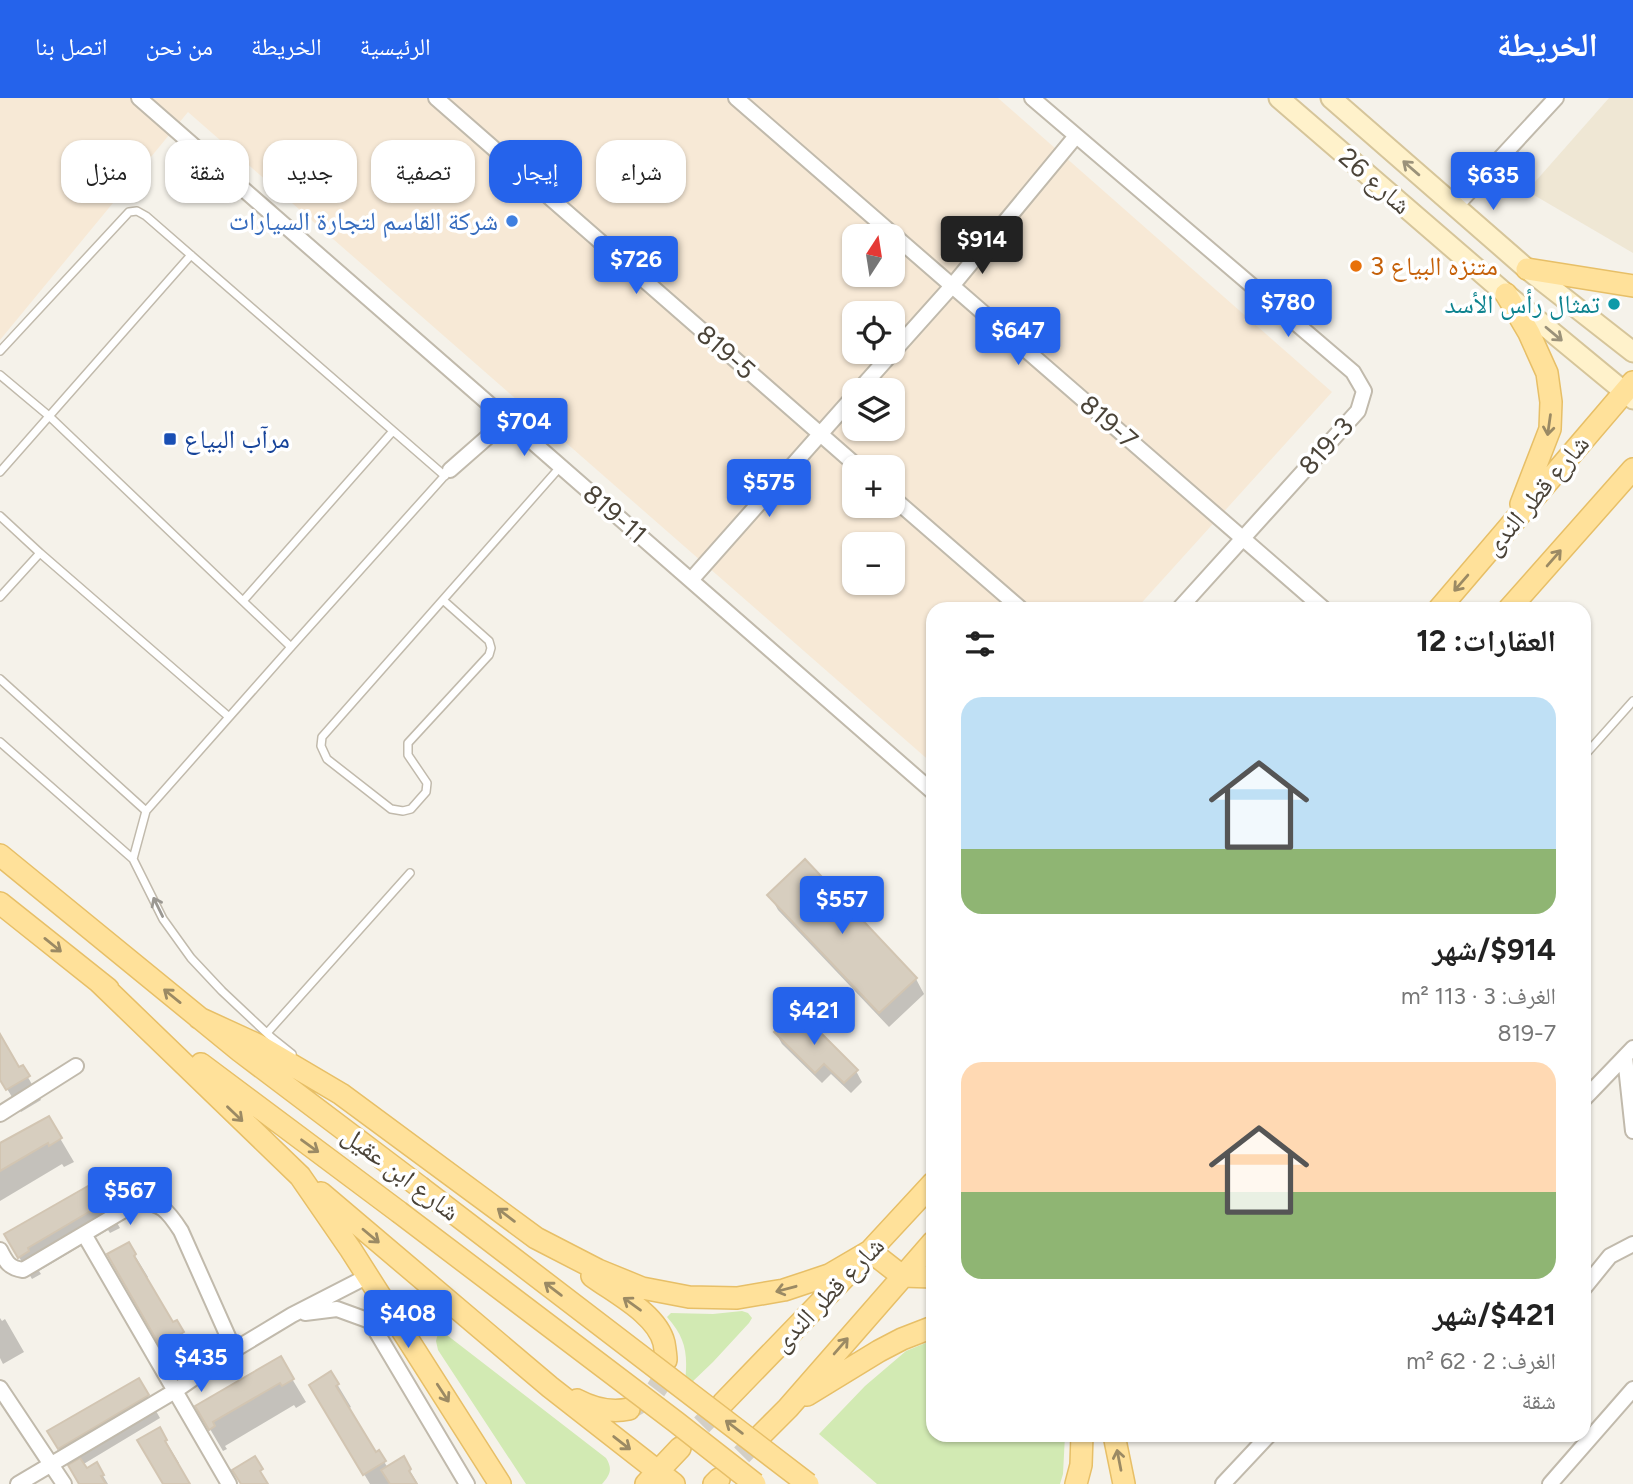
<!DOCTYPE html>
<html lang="ar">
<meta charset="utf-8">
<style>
:root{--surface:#fff;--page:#f6f6f6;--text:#222;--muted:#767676;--accent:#2563eb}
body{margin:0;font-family:Figtree,"Noto Naskh Arabic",sans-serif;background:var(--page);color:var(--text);direction:rtl;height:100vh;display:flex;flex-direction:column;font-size:26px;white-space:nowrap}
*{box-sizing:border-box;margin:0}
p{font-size:23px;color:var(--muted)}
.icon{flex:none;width:38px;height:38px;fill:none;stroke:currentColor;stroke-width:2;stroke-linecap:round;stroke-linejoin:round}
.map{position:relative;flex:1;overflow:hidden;direction:ltr}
.details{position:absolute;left:926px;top:504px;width:665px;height:840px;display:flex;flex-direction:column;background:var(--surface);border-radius:21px;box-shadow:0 2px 5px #0004;direction:rtl}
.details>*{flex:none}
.banner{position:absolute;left:21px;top:42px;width:665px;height:63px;direction:rtl;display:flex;gap:14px}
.needle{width:46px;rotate:12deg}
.tools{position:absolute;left:842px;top:126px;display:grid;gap:14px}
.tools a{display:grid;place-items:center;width:63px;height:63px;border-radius:14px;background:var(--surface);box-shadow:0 2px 5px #0004;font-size:35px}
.price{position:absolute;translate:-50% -60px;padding:0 16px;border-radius:7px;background:var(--accent);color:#fff;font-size:23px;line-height:46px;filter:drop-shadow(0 2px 4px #0008)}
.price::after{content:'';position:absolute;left:50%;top:42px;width:21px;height:16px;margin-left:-10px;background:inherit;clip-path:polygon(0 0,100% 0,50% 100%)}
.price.current{background:#222;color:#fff}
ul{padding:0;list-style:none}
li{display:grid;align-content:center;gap:14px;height:371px;padding:0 35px}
li span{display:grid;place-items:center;height:217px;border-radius:21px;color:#555}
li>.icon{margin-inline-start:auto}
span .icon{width:126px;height:126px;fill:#fffc;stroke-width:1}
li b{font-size:30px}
h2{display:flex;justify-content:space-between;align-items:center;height:84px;padding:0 35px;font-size:30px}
.pill{padding:0 24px;border-radius:21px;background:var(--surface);box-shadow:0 2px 5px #0004;font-size:24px;line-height:63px}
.pill.current{background:var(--accent);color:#fff}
header{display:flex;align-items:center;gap:42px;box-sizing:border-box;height:98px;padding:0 35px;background:var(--accent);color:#fff}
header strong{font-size:33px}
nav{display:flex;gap:38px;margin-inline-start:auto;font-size:24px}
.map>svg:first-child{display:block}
.commercial{fill:#f7e9d6;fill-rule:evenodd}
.education{fill:#efe7d4}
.green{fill:#d2eab3}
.shadow{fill:#0003}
.building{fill:#d7cebf;stroke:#d2c5b2;stroke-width:2}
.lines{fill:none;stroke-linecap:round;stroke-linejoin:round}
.primary-tunnel{stroke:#d3cfc6;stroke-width:21;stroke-dasharray:21 10;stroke-linecap:butt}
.lane-casing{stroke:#c1baac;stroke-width:10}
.street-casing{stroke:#c1baac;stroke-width:18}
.secondary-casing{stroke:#d6c59a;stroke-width:23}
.primary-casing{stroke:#e7bf67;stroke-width:24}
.lane{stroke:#fff;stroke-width:7}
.street{stroke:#fff;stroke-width:14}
.secondary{stroke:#fff2cb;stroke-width:19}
.primary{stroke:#ffe19a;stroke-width:21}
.primary-bridge-casing{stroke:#e7bf67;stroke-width:24;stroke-linecap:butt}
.primary-bridge{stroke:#ffe19a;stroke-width:21}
.oneway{stroke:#9b927a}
.oneway2{stroke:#9b8a64}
.oneway3{stroke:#9b9892}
.shop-dot{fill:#3f7fe0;stroke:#fff;stroke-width:2.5}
.food-dot{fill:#e8710a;stroke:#fff;stroke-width:2.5}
.culture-dot{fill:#0f9aa8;stroke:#fff;stroke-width:2.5}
.transit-dot{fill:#1a4fb4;stroke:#fff;stroke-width:2.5}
.labels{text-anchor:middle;stroke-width:7;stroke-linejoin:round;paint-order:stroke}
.street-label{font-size:26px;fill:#4a4338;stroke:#fff}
.shop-label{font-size:26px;fill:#366cbe;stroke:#fff;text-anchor:end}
.food-label{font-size:26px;fill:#c56008;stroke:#fff;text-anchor:start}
.culture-label{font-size:26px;fill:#0d838f;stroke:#fff;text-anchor:end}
.transit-label{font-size:26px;fill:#164399;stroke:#fff;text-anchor:start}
</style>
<header>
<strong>الخريطة</strong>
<nav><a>الرئيسية</a><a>الخريطة</a><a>من نحن</a><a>اتصل بنا</a></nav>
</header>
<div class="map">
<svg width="1633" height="1386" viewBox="0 0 1633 1386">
<rect width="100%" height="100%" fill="#f5f2ea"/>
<!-- commercial -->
<path class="commercial" d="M0,0H998L1332,294L1136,511H933V666L188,14L0,242ZM854,138H892V177H854ZM854,215H892V254H854ZM854,292H892V331H854ZM854,369H892V408H854ZM854,446H892V485H854Z"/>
<!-- education -->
<path class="education" d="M1609,0H1633V155L1527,93Z"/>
<!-- green -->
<path class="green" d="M742,1213L748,1215L752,1220L749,1225L713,1264L690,1286L685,1284C688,1256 686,1240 667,1219L671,1215L713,1216Z
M443,1234L606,1360C613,1371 610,1377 602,1386H526L438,1252L436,1243L438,1235Z
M933,1242V1337H1065L1063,1376L1060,1386H877L819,1336L865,1288L906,1253Z"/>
<!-- shadow -->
<path class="shadow" d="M770,797L916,881L924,896L889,929L778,812Z
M776,935L856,973L862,984L851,995L831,976L822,985L782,946Z
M0,940L19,971L22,969L41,1002L21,1014L0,979Z
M48,1020L74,1064L64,1069L62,1066L0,1103V1048Z
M95,1086L120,1130L110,1135L108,1132L39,1173L41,1176L32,1181L6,1137Z
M128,1146L148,1179L145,1181L172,1226L176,1224L195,1257L174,1269L109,1157Z
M0,1220L2,1223L5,1221L24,1254L3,1266L0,1260Z
M280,1261L306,1304L296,1310L294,1307L225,1348L227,1351L223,1353L197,1309Z
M331,1276L351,1309L348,1311L375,1356L378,1354L388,1370L403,1361L418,1386H370L311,1287Z
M138,1282L160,1320L82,1367L86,1372L96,1366L108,1386H81L50,1333Z
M159,1332L179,1365L176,1366L188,1386H165Z"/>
<!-- building -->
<path class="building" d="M805,761L917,880L879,915L767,797Z
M797,911L858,972L844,985L824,966L815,975L774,934Z
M0,936L19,969L23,967L30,978L6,992L0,982Z
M49,1018L62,1040L49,1048L48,1045L0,1073V1045Z
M95,1084L108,1106L96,1114L94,1111L28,1150L29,1153L18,1160L4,1136Z
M129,1144L136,1156L134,1158L173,1224L177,1222L184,1234L160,1248L107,1156Z
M281,1258L294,1281L282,1288L280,1285L213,1324L215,1328L209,1332L195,1308Z
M331,1273L339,1286L336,1288L376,1354L379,1352L386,1363L363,1377L309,1287Z
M139,1280L149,1297L58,1351L47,1333Z
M160,1329L167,1342L165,1343L190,1386H163L137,1342Z
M255,1358L263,1371L260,1373L268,1386H241L232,1372Z
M404,1358L411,1371L409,1373L417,1386H390L381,1372Z
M80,1360L87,1370L97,1364L104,1377L101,1378L106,1386H79L68,1367Z"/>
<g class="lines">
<!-- primary-tunnel -->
<path class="primary-tunnel" d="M631,1310C655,1298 663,1288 666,1262
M680,1349L723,1305
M720,1379L762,1336"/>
<defs>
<path id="lane" d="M0,253L129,114L137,113L146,118L445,378
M0,277L49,318L291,549
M0,374L191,157
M0,418L40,455L0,499
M40,455L229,619
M443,502L489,543L491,550L489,557L408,645V657L427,685L426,694L411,711L403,713L391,711L327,661L321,648L322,639L561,368
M243,503L393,333
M0,581L146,713
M0,644L133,761L163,821L191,860L222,893L272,940L292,956
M1584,658L1633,603
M133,761L146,713L291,549L448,374
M267,935L410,775"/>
<path id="street" d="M139,0L933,694
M436,0L858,369
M736,0L1324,511
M1032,0L1353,274L1364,293L1358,313L1179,511
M1456,108L1556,0
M859,292L952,188L1076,38
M450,372L507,322
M892,399L1021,511
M691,482L854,298
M1625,959L1633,1033
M1584,1001L1633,950
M0,1016L76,968
M84,1136L229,1386
M0,1152C6,1164 9,1170 23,1172L136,1105C161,1103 168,1113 181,1133L234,1252
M1584,1190L1610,1158L1633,1146
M305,1215L337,1211L370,1223L467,1386
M0,1290L64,1386
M18,1386L175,1293L234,1252L292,1217L368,1178
M1223,1386L1269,1337
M1550,1386L1633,1291"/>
<path id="secondary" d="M1279,0L1506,196L1633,301
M1331,0L1527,171L1633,254"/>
<path id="primary" d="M1527,171L1633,188
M1506,196L1529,235L1547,275L1551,304L1550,331L1521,406
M1439,511L1633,284
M1509,511L1633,371
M0,757L240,953L420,1089
M0,805L108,891
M98,883L300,1078L351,1152L500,1386
M199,920L258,947L341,996L536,1140L598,1172L642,1190L689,1199L737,1200L784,1192L829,1177L870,1153L902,1178L933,1179
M201,966L399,1114
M321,1095L550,1289L674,1386
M592,1178C615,1195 657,1216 664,1245C665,1251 666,1257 666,1262
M807,1297L879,1253L902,1241L933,1229
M577,1302C594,1311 610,1315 629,1311
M723,1305L870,1153L933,1085
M762,1336L788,1310L933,1144
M1114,1337L1124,1386
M646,1386L680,1350
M714,1386L719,1381
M1076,1386L1081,1367L1082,1337"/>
</defs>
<!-- lane casing -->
<use href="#lane" class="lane-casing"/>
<!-- street casing -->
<use href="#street" class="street-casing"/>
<!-- secondary casing -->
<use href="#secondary" class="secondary-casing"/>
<!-- primary casing -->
<use href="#primary" class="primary-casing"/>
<!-- lane -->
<use href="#lane" class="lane"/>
<!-- street -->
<use href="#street" class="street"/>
<!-- secondary -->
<use href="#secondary" class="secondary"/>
<!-- primary -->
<use href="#primary" class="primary"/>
<defs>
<path id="primary-bridge" d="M420,1089L808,1386
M399,1114L676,1324L755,1386"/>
</defs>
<!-- primary-bridge casing -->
<use href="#primary-bridge" class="primary-bridge-casing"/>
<!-- primary-bridge -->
<use href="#primary-bridge" class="primary-bridge"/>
</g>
<!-- one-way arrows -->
<defs><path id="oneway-shaft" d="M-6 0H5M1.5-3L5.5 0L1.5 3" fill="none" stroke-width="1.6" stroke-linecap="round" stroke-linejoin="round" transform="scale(1.75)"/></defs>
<g class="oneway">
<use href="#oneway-shaft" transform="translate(1411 70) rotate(-139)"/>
<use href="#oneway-shaft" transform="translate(1554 236) rotate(40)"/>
</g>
<g class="oneway2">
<use href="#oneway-shaft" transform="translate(1549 327) rotate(98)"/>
<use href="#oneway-shaft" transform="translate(1554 460) rotate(-49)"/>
<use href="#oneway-shaft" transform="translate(1461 485) rotate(131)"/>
<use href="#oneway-shaft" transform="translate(53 847) rotate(39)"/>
<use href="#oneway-shaft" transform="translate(172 898) rotate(-141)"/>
<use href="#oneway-shaft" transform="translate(235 1016) rotate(44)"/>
<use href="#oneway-shaft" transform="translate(310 1048) rotate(36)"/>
<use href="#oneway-shaft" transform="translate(506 1117) rotate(-143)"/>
<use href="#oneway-shaft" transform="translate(371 1138) rotate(40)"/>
<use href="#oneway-shaft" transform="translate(553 1191) rotate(-143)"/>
<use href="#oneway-shaft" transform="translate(786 1191) rotate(165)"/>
<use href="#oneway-shaft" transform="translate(632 1206) rotate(-144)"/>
<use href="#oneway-shaft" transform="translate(841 1248) rotate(-49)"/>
<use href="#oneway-shaft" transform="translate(443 1295) rotate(57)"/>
<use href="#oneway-shaft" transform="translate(734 1329) rotate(-143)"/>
<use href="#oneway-shaft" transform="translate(622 1345) rotate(38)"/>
<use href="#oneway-shaft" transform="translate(1119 1362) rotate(-101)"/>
</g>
<use class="oneway3" href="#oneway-shaft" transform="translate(158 809) rotate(-116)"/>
<!-- markers -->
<circle class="shop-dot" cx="512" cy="123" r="7"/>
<circle class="food-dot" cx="1356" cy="168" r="7"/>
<circle class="culture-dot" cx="1614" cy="206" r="7"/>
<rect class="transit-dot" x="163" y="334" width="14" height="14" rx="3.5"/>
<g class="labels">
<!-- street labels -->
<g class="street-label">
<text transform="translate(1375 83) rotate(41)" y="9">شارع 26</text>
<text transform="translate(726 254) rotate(41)" y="9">819-5</text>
<text transform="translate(1109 324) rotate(41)" y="9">819-7</text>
<text transform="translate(1326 348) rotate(-48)" y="9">819-3</text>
<text transform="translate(1536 397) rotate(-50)" y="9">شارع قطر الندى</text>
<text transform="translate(615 416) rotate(41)" y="9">819-11</text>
<text transform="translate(401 1075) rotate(37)" y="9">شارع ابن عقيل</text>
<text transform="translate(828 1196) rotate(-46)" y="9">شارع قطر الندى</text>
</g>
<!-- shop labels -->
<g class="shop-label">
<text x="498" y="132">شركة القاسم لتجارة السيارات</text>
</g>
<!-- food labels -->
<g class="food-label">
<text x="1370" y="177">متنزه البياع 3</text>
</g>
<!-- culture labels -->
<g class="culture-label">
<text x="1600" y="215">تمثال رأس الأسد</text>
</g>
<!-- transit labels -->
<g class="transit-label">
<text x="184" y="350">مرآب البياع</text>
</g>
</g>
</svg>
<div class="tools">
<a><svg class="needle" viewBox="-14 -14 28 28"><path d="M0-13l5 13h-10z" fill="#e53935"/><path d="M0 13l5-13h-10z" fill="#767676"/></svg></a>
<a><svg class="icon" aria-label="locate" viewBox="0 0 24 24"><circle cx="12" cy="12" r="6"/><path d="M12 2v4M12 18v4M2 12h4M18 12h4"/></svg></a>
<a><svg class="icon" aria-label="layers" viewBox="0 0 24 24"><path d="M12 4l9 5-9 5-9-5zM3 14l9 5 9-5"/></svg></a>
<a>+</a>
<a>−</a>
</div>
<b class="price" style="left:1493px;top:114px">$635</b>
<b class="price current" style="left:982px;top:178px">$914</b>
<b class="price" style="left:636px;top:198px">$726</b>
<b class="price" style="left:1288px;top:241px">$780</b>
<b class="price" style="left:1018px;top:269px">$647</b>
<b class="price" style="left:524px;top:360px">$704</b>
<b class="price" style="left:769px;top:421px">$575</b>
<b class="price" style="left:842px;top:838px">$557</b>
<b class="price" style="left:814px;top:949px">$421</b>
<b class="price" style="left:130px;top:1129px">$567</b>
<b class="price" style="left:408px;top:1252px">$408</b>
<b class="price" style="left:201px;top:1296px">$435</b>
<div class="banner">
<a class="pill">شراء</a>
<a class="pill current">إيجار</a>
<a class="pill">تصفية</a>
<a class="pill">جديد</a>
<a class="pill">شقة</a>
<a class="pill">منزل</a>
</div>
<section class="details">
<h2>العقارات: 12<svg class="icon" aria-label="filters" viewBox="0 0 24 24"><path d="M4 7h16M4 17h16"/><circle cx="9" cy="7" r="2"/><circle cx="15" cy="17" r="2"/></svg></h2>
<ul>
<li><span style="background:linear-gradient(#bfe0f5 70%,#8fb573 0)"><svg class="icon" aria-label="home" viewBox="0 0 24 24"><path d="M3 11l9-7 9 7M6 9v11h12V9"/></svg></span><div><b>$914/شهر</b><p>الغرف: 3 · 113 m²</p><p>819-7</p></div></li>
<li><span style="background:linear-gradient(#ffd9b3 60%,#8fb573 0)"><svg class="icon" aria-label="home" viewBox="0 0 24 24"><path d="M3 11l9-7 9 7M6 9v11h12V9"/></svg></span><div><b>$421/شهر</b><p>الغرف: 2 · 62 m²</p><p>شقة</p></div></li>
</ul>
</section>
</div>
